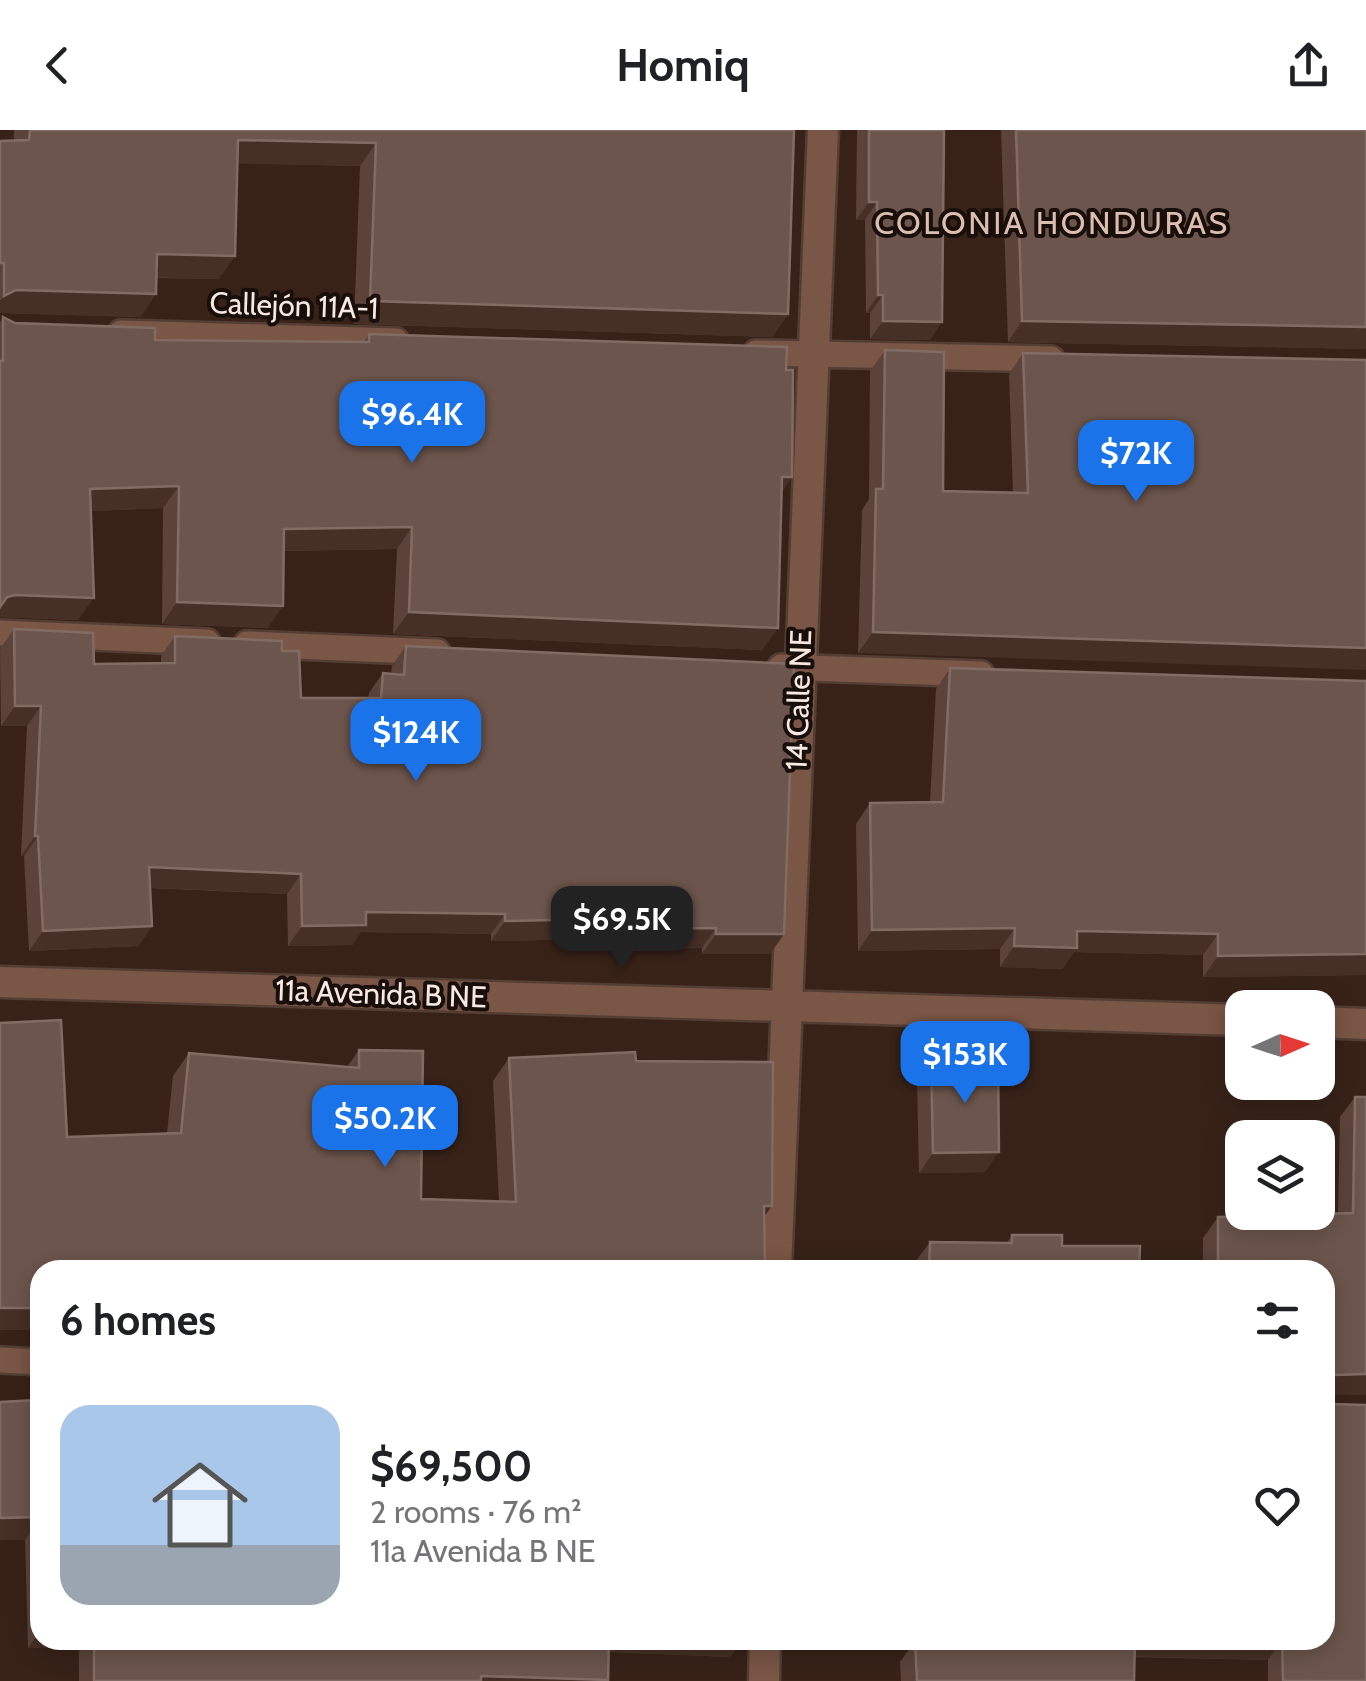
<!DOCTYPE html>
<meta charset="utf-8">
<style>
:root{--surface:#fff;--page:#f2f2f2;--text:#202124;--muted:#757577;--line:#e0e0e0;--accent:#1a73e8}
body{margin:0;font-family:Cabin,sans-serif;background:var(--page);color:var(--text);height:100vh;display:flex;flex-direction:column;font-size:38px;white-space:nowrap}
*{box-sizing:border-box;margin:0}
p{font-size:32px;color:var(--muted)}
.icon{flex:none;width:55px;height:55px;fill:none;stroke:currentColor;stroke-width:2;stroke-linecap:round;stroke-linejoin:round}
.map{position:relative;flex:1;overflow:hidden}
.panel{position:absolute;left:30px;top:1130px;width:1305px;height:390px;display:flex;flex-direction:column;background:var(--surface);border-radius:30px;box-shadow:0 5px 25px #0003}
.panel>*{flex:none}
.needle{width:65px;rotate:87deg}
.tools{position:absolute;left:1225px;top:860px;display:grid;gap:20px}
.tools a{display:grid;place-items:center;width:110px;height:110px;border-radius:20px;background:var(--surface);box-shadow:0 5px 25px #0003;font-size:50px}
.price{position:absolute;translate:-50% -85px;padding:0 22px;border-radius:20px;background:var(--accent);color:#fff;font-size:32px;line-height:65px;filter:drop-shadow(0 2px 5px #0008)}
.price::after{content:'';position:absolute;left:50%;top:60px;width:30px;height:22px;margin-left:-15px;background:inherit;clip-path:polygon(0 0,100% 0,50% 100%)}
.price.on{background:#222;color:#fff}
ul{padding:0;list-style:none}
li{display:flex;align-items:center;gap:30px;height:250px;padding:0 30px}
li+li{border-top:2px solid var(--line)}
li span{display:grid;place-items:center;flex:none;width:280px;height:200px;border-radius:30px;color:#555}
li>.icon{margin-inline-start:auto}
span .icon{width:120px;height:120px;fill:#fffc;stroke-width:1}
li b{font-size:42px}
h2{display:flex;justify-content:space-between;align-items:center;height:120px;padding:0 30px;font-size:42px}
header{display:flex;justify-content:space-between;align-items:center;height:130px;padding:0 30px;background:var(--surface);font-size:45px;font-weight:800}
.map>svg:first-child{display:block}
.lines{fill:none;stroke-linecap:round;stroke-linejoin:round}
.lane-casing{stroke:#533e34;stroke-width:30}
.street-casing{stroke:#533e34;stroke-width:35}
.lane{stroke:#7a5646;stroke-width:25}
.street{stroke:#7a5646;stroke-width:30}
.wall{fill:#5b433a}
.shaded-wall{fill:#462f25}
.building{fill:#6c554c;stroke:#816c63;stroke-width:2.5}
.labels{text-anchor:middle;stroke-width:8;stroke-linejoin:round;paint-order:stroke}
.street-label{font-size:30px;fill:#f7e8e1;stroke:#180e0a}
.neighbourhood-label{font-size:32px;letter-spacing:2.5px;fill:#dcbeb1;stroke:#180e0a}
</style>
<header><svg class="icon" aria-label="back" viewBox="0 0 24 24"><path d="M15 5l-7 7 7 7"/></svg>Homiq<svg class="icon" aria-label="share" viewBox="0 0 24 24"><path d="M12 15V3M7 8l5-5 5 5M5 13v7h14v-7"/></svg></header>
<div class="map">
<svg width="1366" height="1551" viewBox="0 0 1366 1551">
<rect width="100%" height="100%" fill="#382218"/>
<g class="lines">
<defs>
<path id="lane" d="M121,203L396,211
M756,223L1051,229
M0,503L207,512
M247,514L437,522
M781,537L981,544
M0,1230L40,1232"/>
<path id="street" d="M0,852L1242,890
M1318,892L1366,894
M776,1140L823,0
M764,1551L765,1510"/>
</defs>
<!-- lane casing -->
<use href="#lane" class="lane-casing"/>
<!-- street casing -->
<use href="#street" class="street-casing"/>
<!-- lane -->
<use href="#lane" class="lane"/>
<!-- street -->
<use href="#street" class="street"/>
</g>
<!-- wall -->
<path class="wall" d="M14,0H794L788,184L772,207L354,194L360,36L237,33L219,149L157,148L141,187L0,183V11H14Z
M857,0H944L930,210L870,209V183H866L865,90H856Z
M1001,0H1366V219L1008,212Z
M3,187L15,193L155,210L364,212L369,204L786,240L792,347L782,362L778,498L762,520L393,504L397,419L284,421L268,498L162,494L163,378L91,381L78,490L0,487V192Z
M885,220L943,361L1013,363L1009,244L1023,223L1366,230L858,523L862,380L869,369L870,241Z
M14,499L94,534L161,533V526L175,506L282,521L301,568H368L369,563L383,543L391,544L392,536L406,516L784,804L770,824H702V818L629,819V808L491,811V804L361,802L352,815L288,816L287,764L150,758L152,796L138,816L29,821L24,726H21L27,596H1L0,519Z
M950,538L1366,551V845L1203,847V825L1074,822L1062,839L1000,837V819L858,821L856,694L870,673L930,672L936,559Z
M359,920L421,1069L499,1071L493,951L509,928L636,931L772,1076L40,1140V1200H0L67,1007L167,1003L173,946L189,923L347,937Z
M931,930L985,1042L919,1043L917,950Z
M1355,967H1366V1265H1325L1366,1551H1268V1530L1135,1527L1134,1551H901L900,1532L915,1511L1325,1510V1140H1203V1108L1218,1087L1338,1083L1340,987Z
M1012,1105L1062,1116L1139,1140H915V1132L930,1112L1007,1113Z
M35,1274H40V1510H742L730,1527L609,1522L607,1551H79V1516L28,1518L25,1410Z"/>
<!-- shaded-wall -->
<path class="shaded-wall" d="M238,10L376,13L360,36L222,33Z
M869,72H877L865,90H856Z
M157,124L235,126L219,149L141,147Z
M16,160L156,164L141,187L0,183V171L4,166Z
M878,165H883L870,183H866Z
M370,171L788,184L772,207L354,194Z
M883,191L942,192L930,210L870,209Z
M1022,191L1366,197V219L1008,212Z
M782,347H792L777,369Z
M179,356L163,378L75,382L90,359Z
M412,397L397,419L269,421L284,399Z
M15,465L94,468L78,490L0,487V477L7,467Z
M177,472L283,476L268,498L162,494Z
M409,482L778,498L762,520L393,504Z
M873,502L1366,518V540L858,523Z
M15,576H41L27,596H1Z
M35,706H38L24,726H21Z
M149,737L301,744L287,764L135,757Z
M366,782L505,784L491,804L361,802L352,815L288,816L302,796Z
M643,788L629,808L491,811L505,791Z
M152,796L138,816L29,821L43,801Z
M716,798L702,818L629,819L643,799Z
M1015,798L1000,819L858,821L872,800Z
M1077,801L1218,804L1203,825L1074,822L1062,839L1000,837L1014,816Z
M716,804H784L770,824H702Z
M1366,824V845L1203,847L1218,826Z
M999,1022L985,1042L919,1043L933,1023Z
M764,1076H772L756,1098Z
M0,1178H40V1200H0Z
M1366,1244V1265H1325V1256L1333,1245Z
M0,1388H40L25,1410H0Z
M40,1501V1510H83L79,1516L28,1518Z
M602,1510H742L730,1527L594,1521Z
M1132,1510H1281L1268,1530L1121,1526Z
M481,1546L608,1550L607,1551H477Z"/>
<!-- building -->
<path class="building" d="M30,0H794L788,184L370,171L376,13L238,10L235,126L157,124L156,164L16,160L4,166V133H0V11L29,10Z
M869,0H944L942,192L883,191V165H878L877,72H869Z
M1016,0H1366V197L1022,191Z
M3,187L15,193L155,198V210L369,212V204L787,217L786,240H793L792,347H782L778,498L409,482L412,397L284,399L283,476L177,472L179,356L90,359L94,468L15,465L7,467L0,477V231H3Z
M885,220L944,222L943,361L1028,363L1023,223L1366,230V518L873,502L876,359H883Z
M14,499L93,503L94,534L175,533V506L282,511V521H299L301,568H381L383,543L404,545L406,516L794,534L784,804H716V798L643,799V788L505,791V784L366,782V795L302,796L301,744L149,737L152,796L43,801L38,706H35L41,576H15Z
M950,538L1366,551V824L1218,826V804L1077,801V818L1014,816L1015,798L872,800L870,673L943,672Z
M61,890L67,1007L181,1003L189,923L359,938V920L423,921L421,1069L516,1072L509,928L635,922L636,931L773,932L772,1076H764L765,1140H40V1178H0V893Z
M931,930H998L999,1022L933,1023Z
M1355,967H1366V1244L1333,1245L1325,1256V1140H1218V1087L1353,1083Z
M1012,1105H1062V1116H1140L1139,1140H929L930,1112L1012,1113Z
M1325,1265L1326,1268L1332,1274L1366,1275V1551H1283L1282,1510H1325Z
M35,1270V1274H40V1387L0,1388V1272Z
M94,1510H609L608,1550L481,1546V1551H94Z
M932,1510H1135L1134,1551H917L915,1511Z"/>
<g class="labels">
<!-- street labels -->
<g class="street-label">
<text transform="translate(294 176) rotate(2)" y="10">Callejón 11A-1</text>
<text transform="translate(799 570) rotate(-88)" y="10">14 Calle NE</text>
<text transform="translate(381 864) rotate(2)" y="10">11a Avenida B NE</text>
</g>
<!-- neighbourhood labels -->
<g class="neighbourhood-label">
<text x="1052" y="104">COLONIA HONDURAS</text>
</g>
</g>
</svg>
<div class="tools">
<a><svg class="needle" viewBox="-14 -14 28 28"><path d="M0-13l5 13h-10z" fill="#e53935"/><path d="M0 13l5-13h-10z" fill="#757577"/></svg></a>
<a><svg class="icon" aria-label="layers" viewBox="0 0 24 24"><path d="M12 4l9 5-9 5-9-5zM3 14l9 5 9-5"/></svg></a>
</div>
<b class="price" style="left:412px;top:336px">$96.4K</b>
<b class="price" style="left:1136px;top:375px">$72K</b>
<b class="price" style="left:416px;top:654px">$124K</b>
<b class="price on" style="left:622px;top:841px">$69.5K</b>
<b class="price" style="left:965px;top:976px">$153K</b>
<b class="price" style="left:385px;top:1040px">$50.2K</b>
<section class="panel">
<h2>6 homes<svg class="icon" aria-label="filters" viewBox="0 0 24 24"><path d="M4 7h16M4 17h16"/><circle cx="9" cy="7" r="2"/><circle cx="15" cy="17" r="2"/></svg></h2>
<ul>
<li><span style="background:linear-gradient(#a9c7e8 70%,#9aa5b1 0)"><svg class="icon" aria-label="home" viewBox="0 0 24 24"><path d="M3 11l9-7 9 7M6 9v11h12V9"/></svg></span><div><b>$69,500</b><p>2 rooms · 76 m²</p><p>11a Avenida B NE</p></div><svg class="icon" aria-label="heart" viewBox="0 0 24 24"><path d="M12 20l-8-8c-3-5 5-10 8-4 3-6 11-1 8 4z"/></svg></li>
</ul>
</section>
</div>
